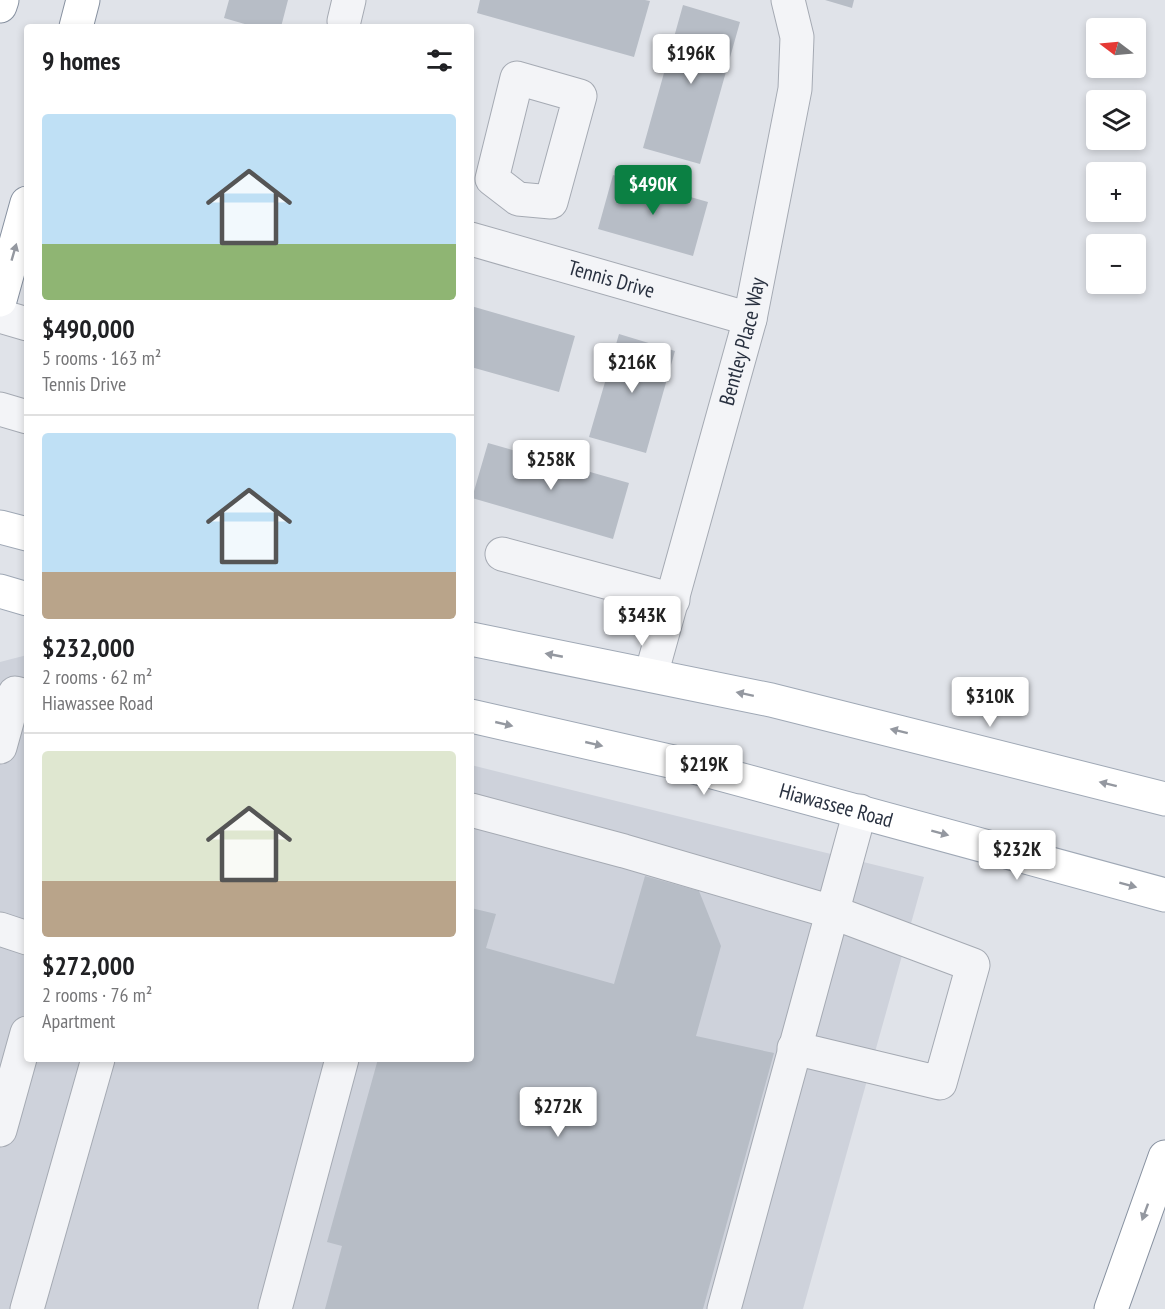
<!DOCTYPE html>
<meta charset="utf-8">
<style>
:root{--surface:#fff;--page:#f2f2f2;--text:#202124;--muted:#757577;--line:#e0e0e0;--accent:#0b8043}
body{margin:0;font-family:"PT Sans Narrow",sans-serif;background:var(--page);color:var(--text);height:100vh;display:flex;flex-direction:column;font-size:22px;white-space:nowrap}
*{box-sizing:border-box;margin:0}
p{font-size:20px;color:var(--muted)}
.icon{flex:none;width:33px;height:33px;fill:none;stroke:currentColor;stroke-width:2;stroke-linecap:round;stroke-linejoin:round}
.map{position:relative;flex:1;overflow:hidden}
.drawer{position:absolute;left:24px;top:24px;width:450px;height:1038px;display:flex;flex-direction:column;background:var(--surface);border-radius:6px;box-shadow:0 3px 9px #0003}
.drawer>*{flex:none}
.needle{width:39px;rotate:286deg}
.tools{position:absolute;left:1086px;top:18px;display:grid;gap:12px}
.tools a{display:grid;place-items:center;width:60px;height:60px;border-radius:6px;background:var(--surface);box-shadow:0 3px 9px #0003;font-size:30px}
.price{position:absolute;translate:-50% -51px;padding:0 14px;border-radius:6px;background:#fff;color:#222;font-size:20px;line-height:39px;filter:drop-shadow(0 2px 3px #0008)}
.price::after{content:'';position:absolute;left:50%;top:36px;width:18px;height:14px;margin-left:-9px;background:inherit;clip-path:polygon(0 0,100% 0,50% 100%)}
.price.on{background:var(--accent);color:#fff}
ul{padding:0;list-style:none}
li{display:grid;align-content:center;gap:12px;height:318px;padding:0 18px}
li+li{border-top:2px solid var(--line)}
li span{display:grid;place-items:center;height:186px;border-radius:6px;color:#555}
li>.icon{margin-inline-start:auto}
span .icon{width:108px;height:108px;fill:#fffc;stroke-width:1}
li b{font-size:26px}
h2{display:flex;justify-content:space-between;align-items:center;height:72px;padding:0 18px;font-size:26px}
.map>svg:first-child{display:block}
.built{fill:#ced2db}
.building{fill:#b7bdc6}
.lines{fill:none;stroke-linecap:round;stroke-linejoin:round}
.minor-casing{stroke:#a5aab3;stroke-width:35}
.major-casing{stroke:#9fa8b5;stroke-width:35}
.highway-casing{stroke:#8791a0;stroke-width:35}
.minor{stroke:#f3f4f7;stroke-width:33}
.major{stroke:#fff;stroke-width:33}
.highway{stroke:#fff;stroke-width:33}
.oneway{fill:#9498a0}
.labels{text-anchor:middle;stroke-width:4.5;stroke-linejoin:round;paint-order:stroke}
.street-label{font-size:21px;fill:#293140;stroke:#f0f2f6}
</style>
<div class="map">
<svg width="1165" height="1309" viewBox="0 0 1165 1309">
<rect width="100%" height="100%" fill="#e0e3e9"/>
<!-- built -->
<path class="built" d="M27,655V1059H471V765L924,877L803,1309H0V662Z"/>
<!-- building -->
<path class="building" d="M229,0H288L281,27H255L224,18Z
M480,0H645L650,1L634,57L477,13Z
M825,0H854L852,8Z
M683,5L740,22L700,164L643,148Z
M613,175L708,202L693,256L598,229Z
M471,306L575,336L559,392L471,367Z
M619,334L675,351L646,453L589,437Z
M488,443L629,483L613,539L472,498Z
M645,876L699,891L721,946L696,1036L774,1053L703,1309H325L342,1246L327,1242L378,1059H471V908L496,914L486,948L614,984Z"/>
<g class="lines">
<defs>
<g id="minor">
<path d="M344,21L349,0"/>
<path d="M517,78L580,96L551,202L518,199L492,179Z"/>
<path id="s1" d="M471,239L750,319"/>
<path d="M0,316L27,324"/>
<path d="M0,409L27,417"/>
<path d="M502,554L673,600"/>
<path id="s2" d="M651,675L750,319L795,89L797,37L788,0"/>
<path d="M0,747L15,693L27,696"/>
<path d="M471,810L624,851L832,912L973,965L940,1083L794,1048"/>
<path d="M0,929L27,938"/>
<path d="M0,1130L27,1033"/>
<path d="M27,1309L98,1059"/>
<path d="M275,1309L342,1059"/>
<path d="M724,1309L860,811"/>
</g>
<g id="major">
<path d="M0,527L27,534"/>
<path d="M0,591L27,599"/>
<path d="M471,639L771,700L1165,799"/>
<path id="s3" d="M471,716L687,765L1165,895"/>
</g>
<path id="highway" d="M0,6L2,0
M76,27L83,0
M0,300L27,203
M1111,1309L1165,1157"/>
</defs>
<!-- minor casing -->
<use href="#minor" class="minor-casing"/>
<!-- major casing -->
<use href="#major" class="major-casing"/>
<!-- highway casing -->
<use href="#highway" class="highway-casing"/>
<!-- minor -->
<use href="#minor" class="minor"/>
<!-- major -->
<use href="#major" class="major"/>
<!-- highway -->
<use href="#highway" class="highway"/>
</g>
<!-- one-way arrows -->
<defs><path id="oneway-solid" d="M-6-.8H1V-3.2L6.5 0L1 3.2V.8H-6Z" transform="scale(1.5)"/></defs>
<g class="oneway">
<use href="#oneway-solid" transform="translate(14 252) rotate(-74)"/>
<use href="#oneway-solid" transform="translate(554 655) rotate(-169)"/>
<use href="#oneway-solid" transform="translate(745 694) rotate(-168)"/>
<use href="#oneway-solid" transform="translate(504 724) rotate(13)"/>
<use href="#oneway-solid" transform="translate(899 731) rotate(-166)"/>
<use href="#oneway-solid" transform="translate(594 744) rotate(13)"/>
<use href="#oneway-solid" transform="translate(1108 784) rotate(-166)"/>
<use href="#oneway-solid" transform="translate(940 833) rotate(15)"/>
<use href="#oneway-solid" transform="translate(1128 885) rotate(15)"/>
<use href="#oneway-solid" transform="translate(1145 1212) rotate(110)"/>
</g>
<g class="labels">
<!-- street labels -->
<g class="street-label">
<text dy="7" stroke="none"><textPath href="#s1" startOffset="146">Tennis Drive</textPath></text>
<text dy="7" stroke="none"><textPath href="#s2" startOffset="346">Bentley Place Way</textPath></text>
<text dy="7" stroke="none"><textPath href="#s3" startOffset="376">Hiawassee Road</textPath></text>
</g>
</g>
</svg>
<div class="tools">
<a><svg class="needle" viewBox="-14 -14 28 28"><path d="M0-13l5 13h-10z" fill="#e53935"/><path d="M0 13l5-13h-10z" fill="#757577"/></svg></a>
<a><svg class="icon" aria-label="layers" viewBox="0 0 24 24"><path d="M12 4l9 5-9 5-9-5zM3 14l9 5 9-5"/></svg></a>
<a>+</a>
<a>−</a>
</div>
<b class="price" style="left:691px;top:85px">$196K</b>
<b class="price on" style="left:653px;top:216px">$490K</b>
<b class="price" style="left:632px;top:394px">$216K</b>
<b class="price" style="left:551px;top:491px">$258K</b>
<b class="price" style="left:642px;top:647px">$343K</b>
<b class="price" style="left:990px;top:728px">$310K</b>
<b class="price" style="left:704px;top:796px">$219K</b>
<b class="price" style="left:1017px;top:881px">$232K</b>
<b class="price" style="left:558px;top:1138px">$272K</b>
<section class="drawer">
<h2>9 homes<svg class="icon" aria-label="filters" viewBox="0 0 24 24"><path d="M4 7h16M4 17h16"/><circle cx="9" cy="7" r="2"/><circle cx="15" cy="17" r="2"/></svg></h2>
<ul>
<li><span style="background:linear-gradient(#bfe0f5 70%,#8fb573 0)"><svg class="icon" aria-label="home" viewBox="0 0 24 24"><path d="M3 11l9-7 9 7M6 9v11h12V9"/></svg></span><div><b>$490,000</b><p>5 rooms · 163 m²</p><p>Tennis Drive</p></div></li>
<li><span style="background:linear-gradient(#bfe0f5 75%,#b9a48a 0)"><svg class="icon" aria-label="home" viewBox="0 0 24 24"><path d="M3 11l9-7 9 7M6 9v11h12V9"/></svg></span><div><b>$232,000</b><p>2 rooms · 62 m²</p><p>Hiawassee Road</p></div></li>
<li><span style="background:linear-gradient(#dfe7d0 70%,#b9a48a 0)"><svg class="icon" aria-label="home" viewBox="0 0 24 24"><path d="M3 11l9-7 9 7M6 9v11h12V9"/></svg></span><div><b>$272,000</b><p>2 rooms · 76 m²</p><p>Apartment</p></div></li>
</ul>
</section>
</div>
